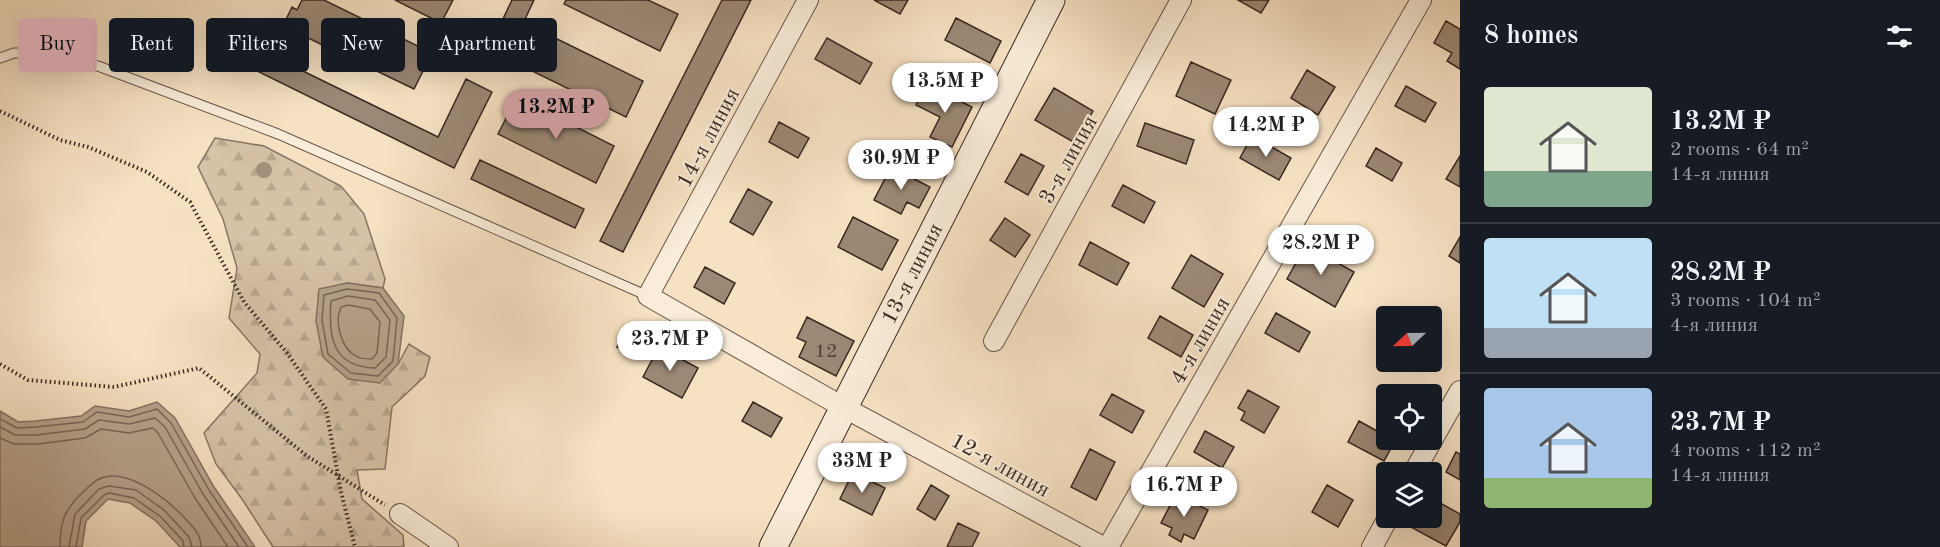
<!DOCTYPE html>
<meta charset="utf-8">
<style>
:root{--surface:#171b24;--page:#20242c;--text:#f1f3f6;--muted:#9ea1a6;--line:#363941;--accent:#c59692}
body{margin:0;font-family:"Old Standard TT",serif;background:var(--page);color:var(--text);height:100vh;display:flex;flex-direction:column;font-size:22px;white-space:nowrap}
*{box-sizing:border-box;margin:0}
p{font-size:20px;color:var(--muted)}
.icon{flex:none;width:33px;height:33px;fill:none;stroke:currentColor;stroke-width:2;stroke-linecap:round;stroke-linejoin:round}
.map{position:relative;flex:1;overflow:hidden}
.sheet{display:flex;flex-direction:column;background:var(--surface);width:480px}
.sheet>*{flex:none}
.top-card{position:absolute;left:18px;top:18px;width:570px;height:54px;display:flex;gap:12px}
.needle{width:39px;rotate:248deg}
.controls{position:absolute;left:1376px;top:306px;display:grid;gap:12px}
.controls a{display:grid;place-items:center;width:66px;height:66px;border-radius:6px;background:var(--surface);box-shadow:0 6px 24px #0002;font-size:30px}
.price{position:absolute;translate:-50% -51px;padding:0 14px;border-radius:21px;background:#fff;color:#222;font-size:20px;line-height:39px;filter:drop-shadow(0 2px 3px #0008)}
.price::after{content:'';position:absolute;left:50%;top:36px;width:18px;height:14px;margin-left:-9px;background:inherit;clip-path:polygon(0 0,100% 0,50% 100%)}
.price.selected{background:var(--accent);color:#111}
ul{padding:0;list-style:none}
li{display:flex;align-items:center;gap:18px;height:150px;padding:0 24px}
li+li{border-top:2px solid var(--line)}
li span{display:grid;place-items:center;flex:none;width:168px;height:120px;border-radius:6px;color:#555}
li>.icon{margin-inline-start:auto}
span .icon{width:72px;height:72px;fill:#fffc;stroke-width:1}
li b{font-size:26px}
h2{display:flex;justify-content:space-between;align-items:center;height:72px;padding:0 24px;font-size:26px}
.chip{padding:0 21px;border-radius:6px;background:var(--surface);box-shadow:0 6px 24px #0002;font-size:21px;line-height:54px}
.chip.selected{background:var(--accent);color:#111}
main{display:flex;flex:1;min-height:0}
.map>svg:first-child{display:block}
.forest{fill:url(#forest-firs);stroke:#887564;stroke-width:1.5}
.water{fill:#b6a28c;stroke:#847161;stroke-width:1.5}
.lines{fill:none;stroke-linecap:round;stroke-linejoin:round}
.shore{stroke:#786556;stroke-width:1.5}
.building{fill:#9c8875;stroke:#3a2821;stroke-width:1.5}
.lane-casing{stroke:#69564a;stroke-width:11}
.street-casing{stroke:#69564a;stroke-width:22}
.secondary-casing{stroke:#3a2821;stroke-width:29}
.path{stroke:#3a2821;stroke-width:4;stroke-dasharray:1.5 3;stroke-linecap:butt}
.lane{stroke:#f9ecd8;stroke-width:9}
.street{stroke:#f9ecd8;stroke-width:20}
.secondary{stroke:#f9ecd8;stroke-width:27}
.tree{fill:#a4907c}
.labels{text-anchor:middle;stroke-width:4.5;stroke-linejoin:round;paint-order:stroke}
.number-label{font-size:20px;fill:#524036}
.street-label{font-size:22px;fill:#3a2821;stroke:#f9ecd8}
</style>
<main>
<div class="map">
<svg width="1460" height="547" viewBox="0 0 1460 547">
<defs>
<pattern id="forest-firs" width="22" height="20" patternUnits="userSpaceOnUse" patternTransform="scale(1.5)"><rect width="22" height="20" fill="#d6c2a7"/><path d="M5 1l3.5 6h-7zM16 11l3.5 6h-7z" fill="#b8a78f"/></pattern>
</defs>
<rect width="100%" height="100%" fill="#f6e1c3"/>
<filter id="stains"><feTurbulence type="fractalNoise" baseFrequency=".00333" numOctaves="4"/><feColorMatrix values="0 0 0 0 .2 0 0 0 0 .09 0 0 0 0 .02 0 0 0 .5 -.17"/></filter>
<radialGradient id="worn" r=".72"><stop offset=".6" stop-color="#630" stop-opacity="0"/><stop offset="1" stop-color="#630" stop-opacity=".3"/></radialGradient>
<!-- forest -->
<path class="forest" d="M215,138L264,146L341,186L364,214L385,279L383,288L347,283L398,364L409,344L430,357L425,376L392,407L385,469L357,470L362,499L403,535L404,547H273L242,499L216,464L204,433L257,373L260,354L229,318L237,268L223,219L198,167Z"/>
<!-- water -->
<path class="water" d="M347,283L383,288L404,316L398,364L380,383L348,379L323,357L316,321L319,289Z
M157,402L175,418L214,487L255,547H180L156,521L130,503L108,499L86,521L82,547H0V411L18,422L36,421L81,416L95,406L129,411Z"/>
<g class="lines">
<!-- shore -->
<path class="shore" d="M347,289L379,293L397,318L393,361L378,376L351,373L328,354L322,320L324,295Z
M348,296L375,300L390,320L386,357L375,368C333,367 328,338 331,301Z
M348,305L370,309L380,322L377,353L372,359C368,359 361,359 358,357C341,350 334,322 341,307Z
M0,419L17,428L36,427L83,422L97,412L129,417L157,409L171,423L209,490L248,547
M0,427L15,435H37L85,429L99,420L129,424L155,418L165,427L203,494L239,547
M0,438L14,444H38L85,438L101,429L129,433L153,428L158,433L195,498L228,547
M60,547C60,522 64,511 81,494C87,489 92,482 99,479C126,466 165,498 183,516C192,526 201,533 201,547
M69,547L75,514L99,489L109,486L136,490L164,510L189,537L192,547
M76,547L81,518L104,495L109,493L134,498L161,517L183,541L184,547"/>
</g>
<!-- building -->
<path class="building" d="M302,0H324L432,53L414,89L283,26L292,7L297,10Z
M395,0H453L441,23Z
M512,0H534L519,32L501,23Z
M566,0H648L678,14L660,51L564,4Z
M722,0H751L623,252L600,241Z
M874,0H908L900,14Z
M1238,0H1269L1261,13Z
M956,18L1001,41L990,63L945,40Z
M1446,21L1460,29V69L1447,61L1452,53L1434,43Z
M551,36L643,81L626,117L534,72Z
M827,38L872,63L860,84L815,59Z
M268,54L438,137L466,79L492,92L454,168L259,72Z
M1191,62L1231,80L1215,114L1176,96Z
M1307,70L1335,87L1318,115L1291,98Z
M927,84L972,107L952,147L930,137L940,117L916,105Z
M1406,86L1436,103L1425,122L1395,106Z
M1054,88L1093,111L1075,143L1035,120Z
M517,97L614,146L596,183L498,134Z
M779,122L809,138L798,158L769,142Z
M1145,123L1194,140L1186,164L1137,146Z
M1252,136L1291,158L1279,180L1240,158Z
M1376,148L1402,163L1392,181L1366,166Z
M1021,154L1044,166L1028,195L1005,182Z
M1460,156V187L1446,179Z
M480,160L584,209L575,228L471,179Z
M891,167L930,187L919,208L907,202L901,214L874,200Z
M1123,185L1155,202L1144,223L1112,206Z
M748,189L772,202L753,235L730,222Z
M853,217L898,240L882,270L838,247Z
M1005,218L1030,235L1015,257L990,240Z
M1460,237V263L1449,256Z
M1090,242L1129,263L1117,285L1079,265Z
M1306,245L1354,272L1335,307L1287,279Z
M1191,255L1223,274L1204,307L1172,288Z
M705,267L735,283L724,304L694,287Z
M1276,313L1310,332L1299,352L1265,333Z
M1160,316L1193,335L1181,357L1148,338Z
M807,317L854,341L836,376L799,357L806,342L797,338Z
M626,329L637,335L629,352L617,347Z
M659,347L698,368L682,398L643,377Z
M1248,390L1279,407L1264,433L1241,420L1245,412L1238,408Z
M1112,394L1144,411L1132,433L1100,415Z
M753,402L782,418L771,437L742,421Z
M1359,421L1386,436V440L1395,441L1384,461L1348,442Z
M1205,431L1234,447L1222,468L1194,452Z
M1090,449L1115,462L1096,500L1071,487Z
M1456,452L1460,454V480L1446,472Z
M853,472L885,488L872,515L840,499Z
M931,485L949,496L935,520L917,509Z
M1327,485L1353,500L1338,527L1312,512Z
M1176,494L1208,510L1194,539L1184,534L1181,542L1169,535L1172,528L1161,523Z
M1431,498L1460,514V522L1446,546L1407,525L1410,518H1431Z
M958,523L979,533L972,547H947Z"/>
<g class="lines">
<defs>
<path id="lane" d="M0,58L14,53H35L98,66L278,134L648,296"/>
<path id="street" d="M808,0L648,296L843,407L1103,547
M994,341L1181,0
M1414,472L1460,391
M400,514L448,547
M1108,547L1421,0
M1372,547L1388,518"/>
<path id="secondary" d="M773,547L1051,0"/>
</defs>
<!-- lane casing -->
<use href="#lane" class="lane-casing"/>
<!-- street casing -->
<use href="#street" class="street-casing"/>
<!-- secondary casing -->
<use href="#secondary" class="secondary-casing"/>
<!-- path -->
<path class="path" d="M0,111L60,140L88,147L147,172L190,202L244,302L287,353L326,409L341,492L355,547
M0,364L28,380L114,387L199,368L307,456L385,505"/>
<!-- lane -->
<use href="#lane" class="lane"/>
<!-- street -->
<use href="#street" class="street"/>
<!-- secondary -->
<use href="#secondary" class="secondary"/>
</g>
<!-- trees -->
<circle class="tree" cx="264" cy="170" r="8"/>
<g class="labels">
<!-- number labels -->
<g class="number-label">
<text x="826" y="357">12</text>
</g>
<!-- street labels -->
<g class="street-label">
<text transform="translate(707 137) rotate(-62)" y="8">14-я линия</text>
<text transform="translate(1067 159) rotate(-61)" y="8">3-я линия</text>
<text transform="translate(911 273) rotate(-63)" y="8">13-я линия</text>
<text transform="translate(1199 340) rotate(-60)" y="8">4-я линия</text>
<text transform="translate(1001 464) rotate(29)" y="8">12-я линия</text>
</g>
</g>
<rect width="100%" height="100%" filter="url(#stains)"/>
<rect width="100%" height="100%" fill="url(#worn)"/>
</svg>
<div class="controls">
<a><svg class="needle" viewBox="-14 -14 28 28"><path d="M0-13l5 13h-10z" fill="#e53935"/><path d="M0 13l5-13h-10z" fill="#9ea1a6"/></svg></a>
<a><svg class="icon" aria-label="locate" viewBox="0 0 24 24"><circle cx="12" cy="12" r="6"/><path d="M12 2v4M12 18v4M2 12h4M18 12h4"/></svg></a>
<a><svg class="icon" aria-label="layers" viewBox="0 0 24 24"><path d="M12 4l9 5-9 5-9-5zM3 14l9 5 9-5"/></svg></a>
</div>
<b class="price" style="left:945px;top:114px">13.5M ₽</b>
<b class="price selected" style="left:556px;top:140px">13.2M ₽</b>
<b class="price" style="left:1266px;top:158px">14.2M ₽</b>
<b class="price" style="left:901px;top:191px">30.9M ₽</b>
<b class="price" style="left:1321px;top:276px">28.2M ₽</b>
<b class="price" style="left:670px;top:372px">23.7M ₽</b>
<b class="price" style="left:862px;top:494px">33M ₽</b>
<b class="price" style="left:1184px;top:518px">16.7M ₽</b>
<div class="top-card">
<a class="chip selected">Buy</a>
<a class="chip">Rent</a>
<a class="chip">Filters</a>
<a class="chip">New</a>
<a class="chip">Apartment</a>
</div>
</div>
<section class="sheet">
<h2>8 homes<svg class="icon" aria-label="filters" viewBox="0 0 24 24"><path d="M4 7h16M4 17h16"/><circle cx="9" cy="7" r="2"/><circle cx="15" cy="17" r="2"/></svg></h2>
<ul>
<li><span style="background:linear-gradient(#dfe7d0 70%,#7fa58c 0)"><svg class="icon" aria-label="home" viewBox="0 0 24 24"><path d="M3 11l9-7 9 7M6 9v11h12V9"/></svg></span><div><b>13.2M ₽</b><p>2 rooms · 64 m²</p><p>14-я линия</p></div></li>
<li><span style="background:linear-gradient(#bfe0f5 75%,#9aa5b1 0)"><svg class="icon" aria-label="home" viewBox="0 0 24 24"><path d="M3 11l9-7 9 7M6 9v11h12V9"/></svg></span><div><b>28.2M ₽</b><p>3 rooms · 104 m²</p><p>4-я линия</p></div></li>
<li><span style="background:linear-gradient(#a9c7e8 75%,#8fb573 0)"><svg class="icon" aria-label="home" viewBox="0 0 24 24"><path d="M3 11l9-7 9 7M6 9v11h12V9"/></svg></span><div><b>23.7M ₽</b><p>4 rooms · 112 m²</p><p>14-я линия</p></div></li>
</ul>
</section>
</main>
